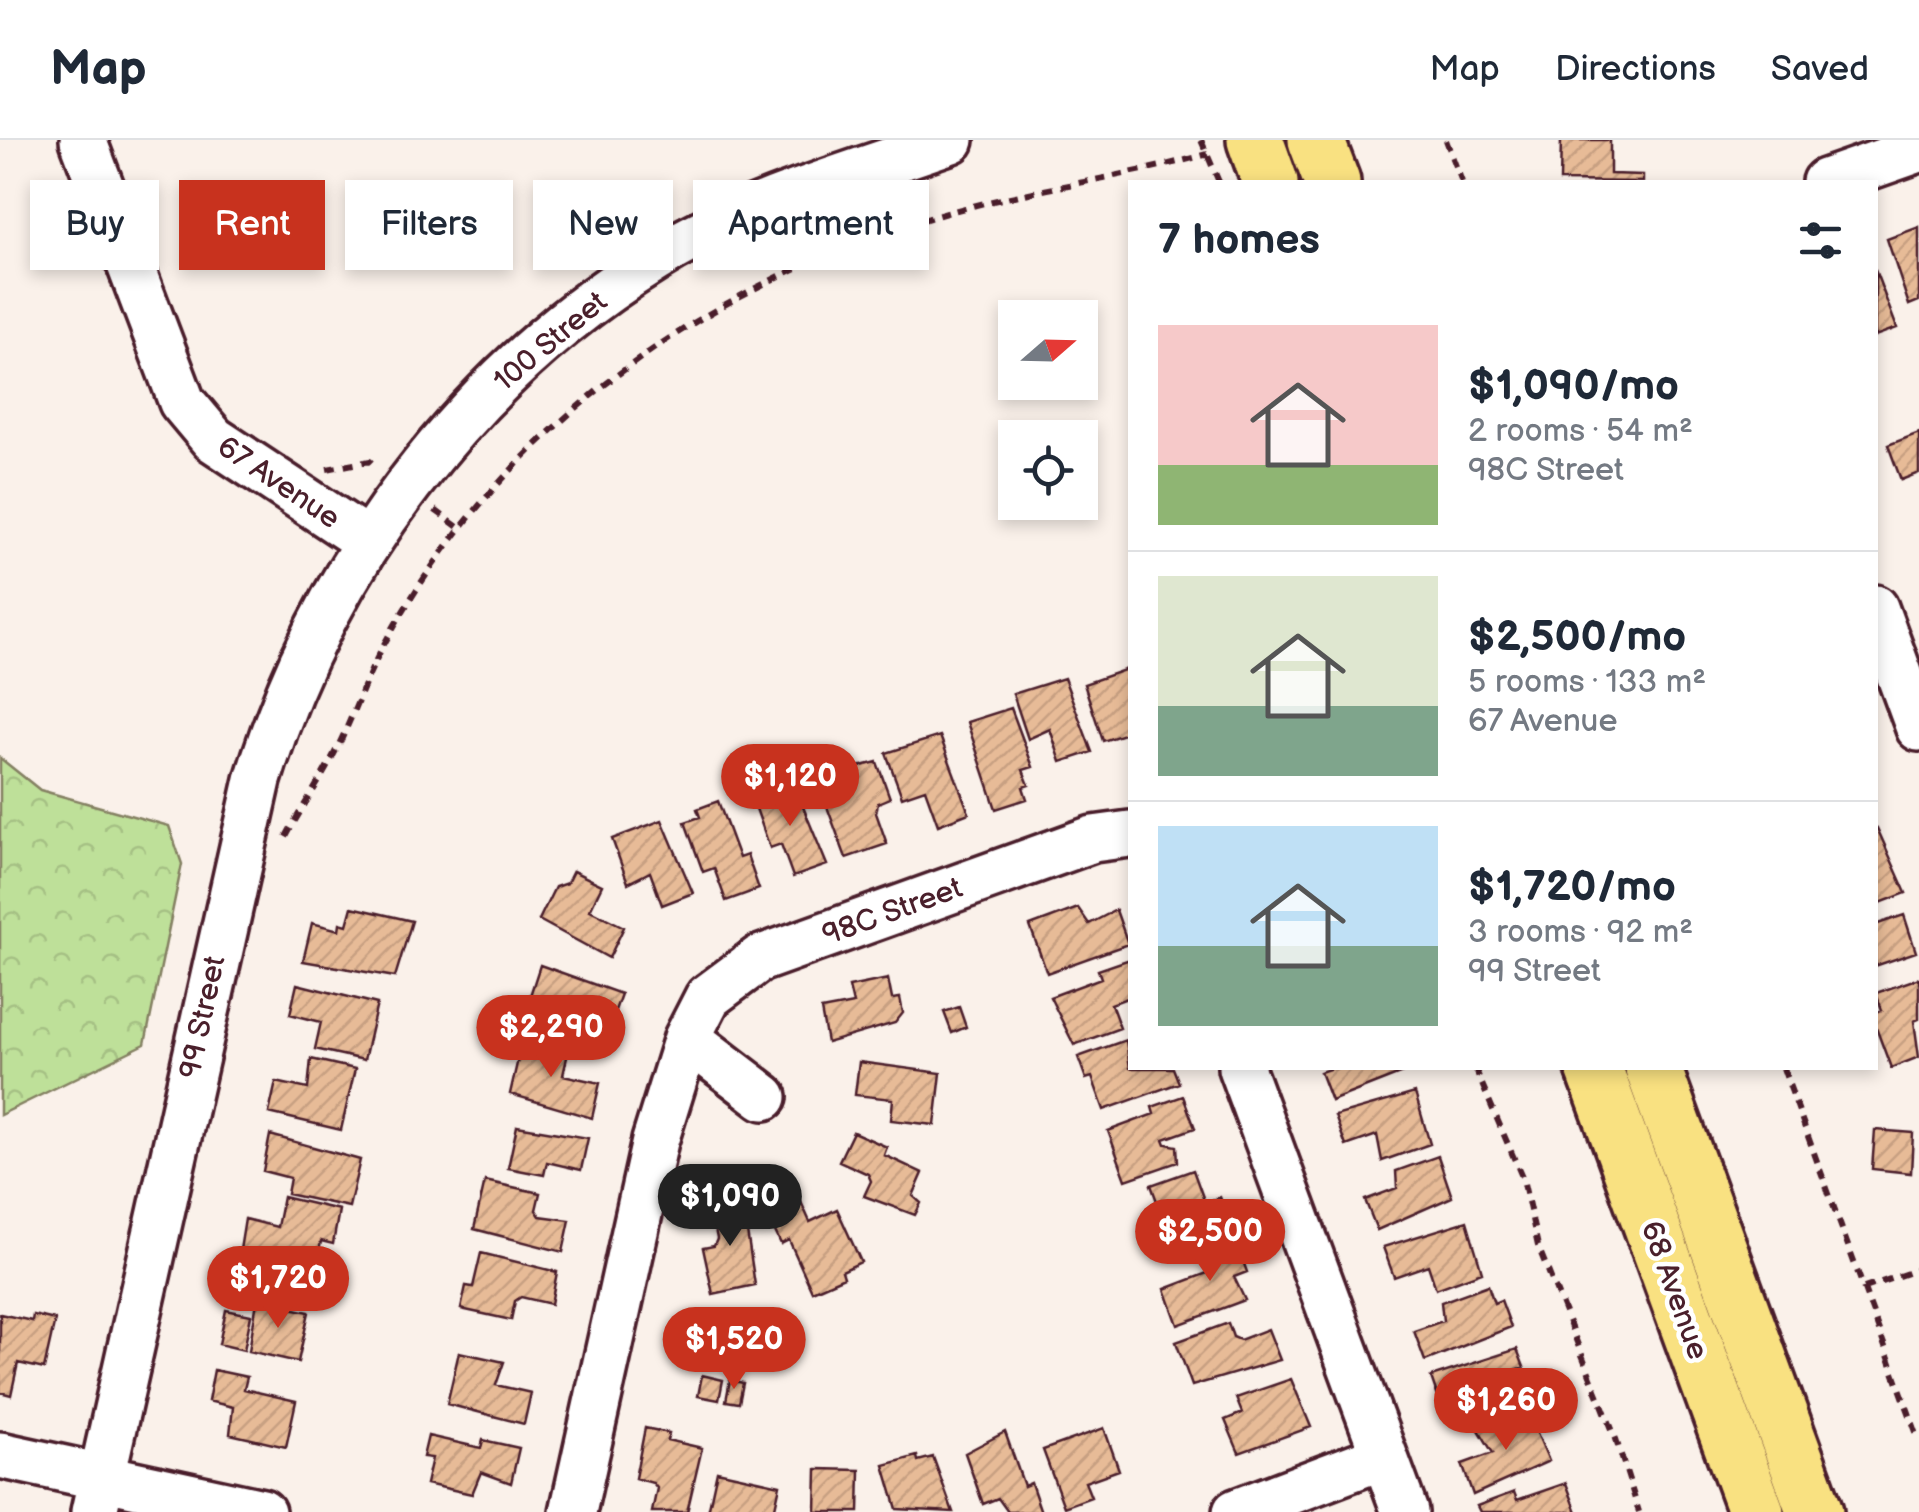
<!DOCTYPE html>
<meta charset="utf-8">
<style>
:root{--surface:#fff;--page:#f2f2f3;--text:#1f2937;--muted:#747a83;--line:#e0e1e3;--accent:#c8321e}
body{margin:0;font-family:"Balsamiq Sans",sans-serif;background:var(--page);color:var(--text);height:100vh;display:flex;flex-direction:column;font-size:38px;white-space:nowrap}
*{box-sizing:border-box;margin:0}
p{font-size:32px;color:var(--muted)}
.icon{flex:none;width:55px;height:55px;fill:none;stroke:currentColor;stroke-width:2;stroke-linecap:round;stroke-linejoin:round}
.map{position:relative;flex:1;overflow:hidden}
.side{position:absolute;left:1128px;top:40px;width:750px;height:890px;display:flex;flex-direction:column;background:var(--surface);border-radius:0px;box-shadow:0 5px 15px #0003}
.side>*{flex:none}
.guide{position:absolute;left:30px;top:40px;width:948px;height:90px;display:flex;gap:20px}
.needle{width:65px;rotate:70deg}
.buttons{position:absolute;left:998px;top:160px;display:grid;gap:20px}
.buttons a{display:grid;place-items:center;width:100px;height:100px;border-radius:0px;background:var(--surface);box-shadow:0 5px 15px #0003;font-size:50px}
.price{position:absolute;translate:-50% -85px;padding:0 22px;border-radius:35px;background:var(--accent);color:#fff;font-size:32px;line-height:65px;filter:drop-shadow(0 2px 5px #0008)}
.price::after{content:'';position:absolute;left:50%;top:60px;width:30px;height:22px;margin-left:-15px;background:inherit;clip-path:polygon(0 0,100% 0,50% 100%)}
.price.on{background:#222;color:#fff}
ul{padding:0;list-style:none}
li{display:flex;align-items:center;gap:30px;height:250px;padding:0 30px}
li+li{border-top:2px solid var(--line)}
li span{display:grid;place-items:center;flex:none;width:280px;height:200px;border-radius:0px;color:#555}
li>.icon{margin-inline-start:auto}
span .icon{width:120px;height:120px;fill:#fffc;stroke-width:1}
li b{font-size:42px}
h2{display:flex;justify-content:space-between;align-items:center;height:120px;padding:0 30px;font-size:42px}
.tag{padding:0 35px;border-radius:0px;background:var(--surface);box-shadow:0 5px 15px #0003;font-size:35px;line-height:90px}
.tag.on{background:var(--accent);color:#fff}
header{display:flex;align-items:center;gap:60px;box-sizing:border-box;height:140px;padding:0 50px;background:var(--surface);border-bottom:2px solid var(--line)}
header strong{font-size:48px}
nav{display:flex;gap:55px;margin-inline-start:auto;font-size:35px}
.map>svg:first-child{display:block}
.forest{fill:url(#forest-crowns);stroke:#848062;stroke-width:2.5}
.building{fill:url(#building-hatch);stroke:#4a1f2b;stroke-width:2.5}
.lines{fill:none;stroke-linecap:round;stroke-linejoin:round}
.minor-casing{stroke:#4a1f2b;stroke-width:52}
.major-casing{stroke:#4a1f2b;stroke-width:62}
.path{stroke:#4a1f2b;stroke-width:6;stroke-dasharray:10 8;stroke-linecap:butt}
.minor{stroke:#fff;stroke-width:45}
.major{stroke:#f9e181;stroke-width:55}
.labels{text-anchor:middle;stroke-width:9;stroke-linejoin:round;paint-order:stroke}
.street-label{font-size:30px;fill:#4a1f2b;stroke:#fff}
</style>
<header>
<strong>Map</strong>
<nav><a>Map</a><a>Directions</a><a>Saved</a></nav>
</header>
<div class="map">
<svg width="1919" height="1372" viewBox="0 0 1919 1372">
<defs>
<pattern id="forest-crowns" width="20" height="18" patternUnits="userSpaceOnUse" patternTransform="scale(2.5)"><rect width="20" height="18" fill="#bee099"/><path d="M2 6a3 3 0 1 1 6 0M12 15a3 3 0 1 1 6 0" fill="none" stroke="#a5c084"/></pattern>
<pattern id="building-hatch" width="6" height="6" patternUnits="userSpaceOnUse" patternTransform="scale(2.5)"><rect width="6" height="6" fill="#e7bb97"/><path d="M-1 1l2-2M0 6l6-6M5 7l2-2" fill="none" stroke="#c8a082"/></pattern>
</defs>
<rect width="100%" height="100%" fill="#faf1ea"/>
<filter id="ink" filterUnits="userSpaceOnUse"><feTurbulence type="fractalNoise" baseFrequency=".01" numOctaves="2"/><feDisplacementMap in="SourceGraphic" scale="20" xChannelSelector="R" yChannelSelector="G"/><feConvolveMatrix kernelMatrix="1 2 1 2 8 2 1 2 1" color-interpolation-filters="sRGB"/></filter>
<g filter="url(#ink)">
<!-- forest -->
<path class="forest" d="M0,618L40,650L169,686L182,724L145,904L0,975Z"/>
<!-- building -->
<path class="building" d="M1561,0H1610V34L1643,35V42L1560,41Z
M1919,87V161L1909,165L1887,99Z
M1875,130L1897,188L1875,196Z
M1919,293V333L1901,340L1888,305Z
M1130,528V575L1126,576L1130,592L1103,601L1084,544Z
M1064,538L1092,612L1061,622L1050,589L1028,599L1013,554Z
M1011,568L1033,627L1023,630L1029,645L1023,647L1027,659L996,669L967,582Z
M940,596L969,673L938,685L925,649L902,657L886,613Z
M834,618L839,632L877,622L890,658L878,663L876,673L887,704L846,718L812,626Z
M792,640L827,725L793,737L781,704L770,708L753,660Z
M718,661L739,718L747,715L759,749L726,761L714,728L703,732L685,682L700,677L697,669Z
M662,680L693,753L662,765L650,732L628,743L612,699Z
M1877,688L1906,753L1875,765V689Z
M573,731L602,745L590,770L624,787L609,818L539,780L555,747L567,743Z
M352,767L412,781L395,837L303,821L312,783L339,790L340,783L347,785Z
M1078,768L1089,784L1116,770L1128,804L1047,833L1030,786Z
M1904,775L1916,812L1875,826V785Z
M1130,819V857L1111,864L1120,888L1074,905L1050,857L1101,838L1098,830Z
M540,825L621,854L608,890L575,878L568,897L522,880Z
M1919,838V879L1914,881L1919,917L1891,928L1875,885V872L1882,870L1876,853Z
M888,839L892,859L900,858L903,873L895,883L827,903L821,870L853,864L849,847Z
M297,844L377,864L364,920L315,909L321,882L290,874Z
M959,867L966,887L952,893L944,872Z
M1126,900L1130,928H1173L1179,943L1104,970L1092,937L1086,939L1078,917Z
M514,901L568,913L563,935L600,943L592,978L510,954L518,919L508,913Z
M311,919L355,929L341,990L269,973L276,942L308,949Z
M859,922L941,933L935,985L891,980L893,959L855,955Z
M1332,928H1415L1331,961L1320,932Z
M1415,953L1430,1004L1382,1021L1377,995L1346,1006L1335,976Z
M1183,956L1195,988L1164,999L1166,1004L1177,1006L1178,1022L1126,1040L1108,991L1154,974L1152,967Z
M517,986L588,998L581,1030L547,1022L544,1035L508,1028Z
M1875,990L1913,993L1911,1033L1872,1029Z
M853,992L887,1007L884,1015L923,1033L913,1056L921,1063L915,1075L864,1056L871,1041L868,1034L839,1021Z
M270,995L360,1020L349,1067L287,1054L290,1038L263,1031Z
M1438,1016L1452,1057L1377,1090L1365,1060L1397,1048L1396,1031Z
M1193,1030L1205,1063L1220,1057L1230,1085L1173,1105L1151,1045Z
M485,1041L540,1053L536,1070L540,1076L570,1080L563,1112L474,1089Z
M797,1053L810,1082L837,1069L861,1122L842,1131L844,1137L812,1151L789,1100L781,1104L764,1068Z
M283,1057L339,1070L333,1104L321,1101L315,1135L239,1116L245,1079L277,1087Z
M742,1058L755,1145L713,1154L703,1108L714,1106L717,1099L710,1065Z
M1467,1081L1482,1132L1436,1149L1428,1125L1394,1137L1383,1107Z
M1234,1096L1247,1132L1234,1137L1245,1160L1178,1185L1165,1149L1210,1132L1201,1107Z
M481,1113L557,1132L551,1164L521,1157L515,1161L511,1180L461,1169L466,1146L473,1147Z
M1488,1145L1494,1163L1501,1160L1511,1187L1425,1221L1414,1191L1443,1181L1441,1162Z
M257,1161L309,1172L298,1222L249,1211Z
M226,1170L251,1175L244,1210L219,1204Z
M0,1174L32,1181L33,1175L55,1180L44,1229L18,1223L11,1255L0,1252Z
M1228,1183L1233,1197L1240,1200L1268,1189L1280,1220L1192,1246L1176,1202Z
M1517,1209L1524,1227L1510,1232L1520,1261L1468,1279L1460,1259L1441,1266L1431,1237Z
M459,1212L504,1222L496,1245L531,1253L524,1284L447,1264Z
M214,1230L247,1237L244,1249L296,1261L286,1307L230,1294L233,1267L208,1261Z
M702,1235L723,1240L719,1260L698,1256Z
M1291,1239L1311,1287L1239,1313L1225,1280L1242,1273L1236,1258Z
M730,1240L743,1243L739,1263L726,1261Z
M1528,1272L1549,1321L1473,1355L1462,1324L1493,1313L1479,1290Z
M645,1288L669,1293L667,1300L702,1308L687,1372H652L657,1348L653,1343L635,1338Z
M1104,1288L1119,1330L1085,1342L1091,1357L1064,1367L1043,1310Z
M1005,1292L1024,1346L1031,1343L1041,1372H1008L998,1358L983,1364L965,1313Z
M428,1296L481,1308L483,1300L519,1308L511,1343L481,1332L472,1354L426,1344L432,1318L423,1317Z
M917,1316L918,1321L933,1317L953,1372L897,1369L884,1325Z
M817,1329L860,1330L859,1372H816Z
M717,1331L780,1345L774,1372H708Z
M1566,1343L1577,1372H1480L1477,1366L1514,1352L1517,1360Z"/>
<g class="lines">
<defs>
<path id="minor" d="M83,0L182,262L213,299L367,401
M1825,42L1919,9
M1875,468L1919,588
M687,898L764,957
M1241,928L1405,1372
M0,1315L262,1372
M94,1372L258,640C322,428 465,236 655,119C744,64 853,35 951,0
M573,1372L655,1001L687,898L708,857L759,819L1093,699L1130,694
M1236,1372L1384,1316"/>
<path id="major" d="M1255,0L1270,42
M1316,0L1332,42
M1594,928L1756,1372
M1653,928L1815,1372"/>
</defs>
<!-- minor casing -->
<use href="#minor" class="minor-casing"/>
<!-- major casing -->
<use href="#major" class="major-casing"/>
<!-- path -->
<path class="path" d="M1201,0L1219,42
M1446,0L1462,42
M327,329L370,321L376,327
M435,370L462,390
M286,697C300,670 318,645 332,618C351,583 363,544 382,508C501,287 711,139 950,72C1035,48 1123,38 1208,14
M1475,928L1523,1039L1538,1106L1616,1299L1639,1372
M1783,928L1919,1300
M1864,1148L1919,1129"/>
<!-- minor -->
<use href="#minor" class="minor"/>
<!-- major -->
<use href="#major" class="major"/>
</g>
</g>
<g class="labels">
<!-- street labels -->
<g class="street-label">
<text transform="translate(550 201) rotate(-40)" y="10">100 Street</text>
<text transform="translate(279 342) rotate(34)" y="10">67 Avenue</text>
<text transform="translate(892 771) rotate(-20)" y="10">98C Street</text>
<text transform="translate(202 877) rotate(-78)" y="10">99 Street</text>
<text transform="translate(1675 1150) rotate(70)" y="10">68 Avenue</text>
</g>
</g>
</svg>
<div class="buttons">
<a><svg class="needle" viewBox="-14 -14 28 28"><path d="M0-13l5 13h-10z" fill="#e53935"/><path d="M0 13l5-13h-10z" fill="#747a83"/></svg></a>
<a><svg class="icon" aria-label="locate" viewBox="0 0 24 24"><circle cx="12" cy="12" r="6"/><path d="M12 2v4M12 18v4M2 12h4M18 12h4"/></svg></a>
</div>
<b class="price" style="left:790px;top:689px">$1,120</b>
<b class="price" style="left:551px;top:940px">$2,290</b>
<b class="price on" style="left:730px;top:1109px">$1,090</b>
<b class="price" style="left:1210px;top:1144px">$2,500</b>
<b class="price" style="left:278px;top:1191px">$1,720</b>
<b class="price" style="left:734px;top:1252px">$1,520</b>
<b class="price" style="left:1506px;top:1313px">$1,260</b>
<div class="guide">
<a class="tag">Buy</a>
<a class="tag on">Rent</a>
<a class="tag">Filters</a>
<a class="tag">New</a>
<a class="tag">Apartment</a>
</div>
<section class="side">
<h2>7 homes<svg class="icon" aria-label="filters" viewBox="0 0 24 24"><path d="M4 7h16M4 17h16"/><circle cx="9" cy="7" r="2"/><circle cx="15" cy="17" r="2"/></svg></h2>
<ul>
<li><span style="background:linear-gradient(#f6c9c9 70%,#8fb573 0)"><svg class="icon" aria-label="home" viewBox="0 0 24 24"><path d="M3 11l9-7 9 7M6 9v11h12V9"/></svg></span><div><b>$1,090/mo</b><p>2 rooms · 54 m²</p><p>98C Street</p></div></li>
<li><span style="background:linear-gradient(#dfe7d0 65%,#7fa58c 0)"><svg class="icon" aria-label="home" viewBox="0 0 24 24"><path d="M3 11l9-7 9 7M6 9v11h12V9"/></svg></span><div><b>$2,500/mo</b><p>5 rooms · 133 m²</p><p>67 Avenue</p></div></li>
<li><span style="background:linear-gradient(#bfe0f5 60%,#7fa58c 0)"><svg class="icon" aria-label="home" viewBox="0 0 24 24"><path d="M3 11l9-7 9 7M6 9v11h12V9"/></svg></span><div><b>$1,720/mo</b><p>3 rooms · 92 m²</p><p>99 Street</p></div></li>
</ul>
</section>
</div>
